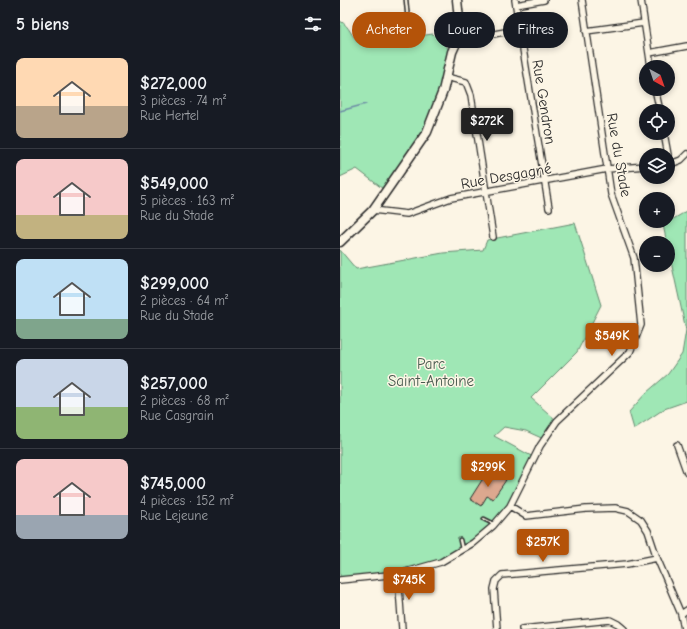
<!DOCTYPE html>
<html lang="fr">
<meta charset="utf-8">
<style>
:root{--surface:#171b24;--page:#20242c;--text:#f1f3f6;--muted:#9ea1a6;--line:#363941;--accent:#b45309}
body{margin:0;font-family:"Comic Neue",sans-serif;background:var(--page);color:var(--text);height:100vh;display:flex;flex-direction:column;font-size:15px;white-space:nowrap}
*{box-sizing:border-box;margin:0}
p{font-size:13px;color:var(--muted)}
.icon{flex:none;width:22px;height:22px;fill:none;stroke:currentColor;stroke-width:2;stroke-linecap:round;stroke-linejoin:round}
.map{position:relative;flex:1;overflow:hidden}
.details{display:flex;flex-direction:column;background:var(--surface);width:340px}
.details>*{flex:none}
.hud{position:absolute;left:12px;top:12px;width:275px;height:36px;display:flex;gap:8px}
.needle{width:26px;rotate:140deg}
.buttons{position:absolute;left:299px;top:60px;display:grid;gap:8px}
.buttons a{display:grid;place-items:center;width:36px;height:36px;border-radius:50%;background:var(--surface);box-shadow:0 2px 6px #0003;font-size:20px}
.price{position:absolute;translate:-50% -34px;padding:0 9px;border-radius:4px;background:var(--accent);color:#fff;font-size:13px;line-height:26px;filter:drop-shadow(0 1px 2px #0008)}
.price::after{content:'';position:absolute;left:50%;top:24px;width:12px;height:9px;margin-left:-6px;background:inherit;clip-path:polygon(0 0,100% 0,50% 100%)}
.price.on{background:#222;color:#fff}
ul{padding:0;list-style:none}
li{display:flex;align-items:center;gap:12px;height:100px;padding:0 16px}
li+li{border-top:1px solid var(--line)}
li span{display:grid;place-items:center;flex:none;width:112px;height:80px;border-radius:8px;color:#555}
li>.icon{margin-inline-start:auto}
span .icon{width:48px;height:48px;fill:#fffc;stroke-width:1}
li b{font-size:17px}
h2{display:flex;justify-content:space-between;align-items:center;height:48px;padding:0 16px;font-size:17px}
.chip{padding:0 14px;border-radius:18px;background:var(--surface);box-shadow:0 2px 6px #0003;font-size:14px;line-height:36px}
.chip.on{background:var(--accent);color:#fff}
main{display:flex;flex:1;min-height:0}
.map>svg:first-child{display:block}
.green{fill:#9fe7b5;stroke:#658970}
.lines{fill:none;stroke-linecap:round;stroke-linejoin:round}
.stream{stroke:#6d8ca5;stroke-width:1.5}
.building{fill:#dca88f;stroke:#2b2b2b}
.lane-casing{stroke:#2b2b2b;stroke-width:5.5}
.street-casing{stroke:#2b2b2b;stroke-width:8}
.secondary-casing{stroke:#2b2b2b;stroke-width:11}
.lane{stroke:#fcf5e5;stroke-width:2.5}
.street{stroke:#fcf5e5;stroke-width:5.5}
.secondary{stroke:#fcf5e5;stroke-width:8}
.labels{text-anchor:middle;stroke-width:3;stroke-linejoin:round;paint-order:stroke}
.street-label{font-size:15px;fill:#2b2b2b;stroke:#fcf5e5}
.park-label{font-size:15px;fill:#485a4e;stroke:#fcf5e5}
</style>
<main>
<section class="details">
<h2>5 biens<svg class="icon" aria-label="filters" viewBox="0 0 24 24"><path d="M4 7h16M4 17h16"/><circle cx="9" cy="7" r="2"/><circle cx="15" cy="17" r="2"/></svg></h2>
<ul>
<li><span style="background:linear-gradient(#ffd9b3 60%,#b9a48a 0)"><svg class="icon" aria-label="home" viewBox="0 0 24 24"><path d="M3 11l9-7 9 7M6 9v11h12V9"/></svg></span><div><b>$272,000</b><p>3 pièces · 74 m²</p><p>Rue Hertel</p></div></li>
<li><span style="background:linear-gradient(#f6c9c9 70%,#c2b280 0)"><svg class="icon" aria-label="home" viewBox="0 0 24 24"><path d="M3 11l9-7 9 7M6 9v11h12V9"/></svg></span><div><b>$549,000</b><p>5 pièces · 163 m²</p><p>Rue du Stade</p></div></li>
<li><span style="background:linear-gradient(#bfe0f5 75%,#7fa58c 0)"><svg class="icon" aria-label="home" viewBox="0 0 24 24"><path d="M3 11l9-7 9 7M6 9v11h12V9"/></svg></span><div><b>$299,000</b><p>2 pièces · 64 m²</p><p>Rue du Stade</p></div></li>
<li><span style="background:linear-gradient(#c9d6e8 60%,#8fb573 0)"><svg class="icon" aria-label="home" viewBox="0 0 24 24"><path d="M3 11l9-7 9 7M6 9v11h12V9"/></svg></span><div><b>$257,000</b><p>2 pièces · 68 m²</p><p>Rue Casgrain</p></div></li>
<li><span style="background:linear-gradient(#f6c9c9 70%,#9aa5b1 0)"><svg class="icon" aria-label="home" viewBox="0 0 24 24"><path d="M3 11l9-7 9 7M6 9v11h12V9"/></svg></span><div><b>$745,000</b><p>4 pièces · 152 m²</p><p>Rue Lejeune</p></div></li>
</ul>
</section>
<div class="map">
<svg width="347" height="629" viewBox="0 0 347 629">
<rect width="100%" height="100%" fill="#fcf5e5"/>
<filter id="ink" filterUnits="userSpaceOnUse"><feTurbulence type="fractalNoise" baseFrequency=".025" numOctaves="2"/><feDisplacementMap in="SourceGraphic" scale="8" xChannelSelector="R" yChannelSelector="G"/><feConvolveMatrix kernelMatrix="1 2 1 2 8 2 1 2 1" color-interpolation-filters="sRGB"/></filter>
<g filter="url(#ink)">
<!-- green -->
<path class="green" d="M0,21C10,26 11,37 20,44L93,34L113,53L87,132L47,192L17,169L0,177Z
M347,211V401L324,409L294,429L289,412L306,393L328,374L342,354L346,330L323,225Z
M235,223L261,305L237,352L191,398L217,421L208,441L186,431L164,427L154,436L197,459L172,505L153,529L127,550L96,565L81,570L0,579V250L16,269L103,253L143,250L147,240Z"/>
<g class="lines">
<!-- stream -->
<path class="stream" d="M0,111L26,104"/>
</g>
<!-- building -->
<path class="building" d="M149,469L166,480L153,499L147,496L141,506L130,499Z"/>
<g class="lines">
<defs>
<path id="lane" d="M66,0L68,21
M144,519L154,524
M120,540L122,549"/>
<path id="street" d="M175,0L209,208
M301,0L311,67
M176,5L204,0
M246,31L304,23
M117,41L180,29
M309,53L347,46
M106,77L126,82L131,95L153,237
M315,89L320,111
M324,133L328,155
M328,165L341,160L347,154
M33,210L67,214L111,198L267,169L306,166
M337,445L347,473
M170,506L186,516L246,509L275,508L288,511L301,520L308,531L317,558L341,614L344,629
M58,574L62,629
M0,580L58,574L101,562L133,543L153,526L170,506L200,446L217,421L290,352L301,325L294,258L271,194L242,0
M341,614L347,610
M157,629L154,589L156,581L162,575L287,564L317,558
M182,629L270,620L278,624L284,629"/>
<path id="secondary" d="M0,242L33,210L87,132L103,91L112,52L117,41L119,19L117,0"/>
</defs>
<!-- lane casing -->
<use href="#lane" class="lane-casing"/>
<!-- street casing -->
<use href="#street" class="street-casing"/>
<!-- secondary casing -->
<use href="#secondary" class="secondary-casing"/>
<!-- lane -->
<use href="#lane" class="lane"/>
<!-- street -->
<use href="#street" class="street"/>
<!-- secondary -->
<use href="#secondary" class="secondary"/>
</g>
</g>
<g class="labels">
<!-- street labels -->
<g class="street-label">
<text transform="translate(204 102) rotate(81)" y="5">Rue Gendron</text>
<text transform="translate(279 155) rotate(80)" y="5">Rue du Stade</text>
<text transform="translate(166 176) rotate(-10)" y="5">Rue Desgagné</text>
</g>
<!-- park labels -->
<g class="park-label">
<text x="91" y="369">Parc<tspan x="91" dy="17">Saint-Antoine</tspan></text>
</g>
</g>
</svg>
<div class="buttons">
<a><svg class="needle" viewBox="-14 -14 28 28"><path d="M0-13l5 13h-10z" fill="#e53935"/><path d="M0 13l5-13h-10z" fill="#9ea1a6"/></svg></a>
<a><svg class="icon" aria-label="locate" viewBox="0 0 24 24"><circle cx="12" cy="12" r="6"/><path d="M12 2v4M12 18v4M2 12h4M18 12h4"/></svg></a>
<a><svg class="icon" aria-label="layers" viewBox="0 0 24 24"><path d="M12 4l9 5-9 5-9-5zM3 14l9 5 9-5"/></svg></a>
<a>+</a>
<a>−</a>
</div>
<b class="price on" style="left:147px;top:142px">$272K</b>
<b class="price" style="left:272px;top:357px">$549K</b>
<b class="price" style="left:148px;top:488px">$299K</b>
<b class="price" style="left:203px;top:563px">$257K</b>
<b class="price" style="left:69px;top:601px">$745K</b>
<div class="hud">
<a class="chip on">Acheter</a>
<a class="chip">Louer</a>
<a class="chip">Filtres</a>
</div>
</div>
</main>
